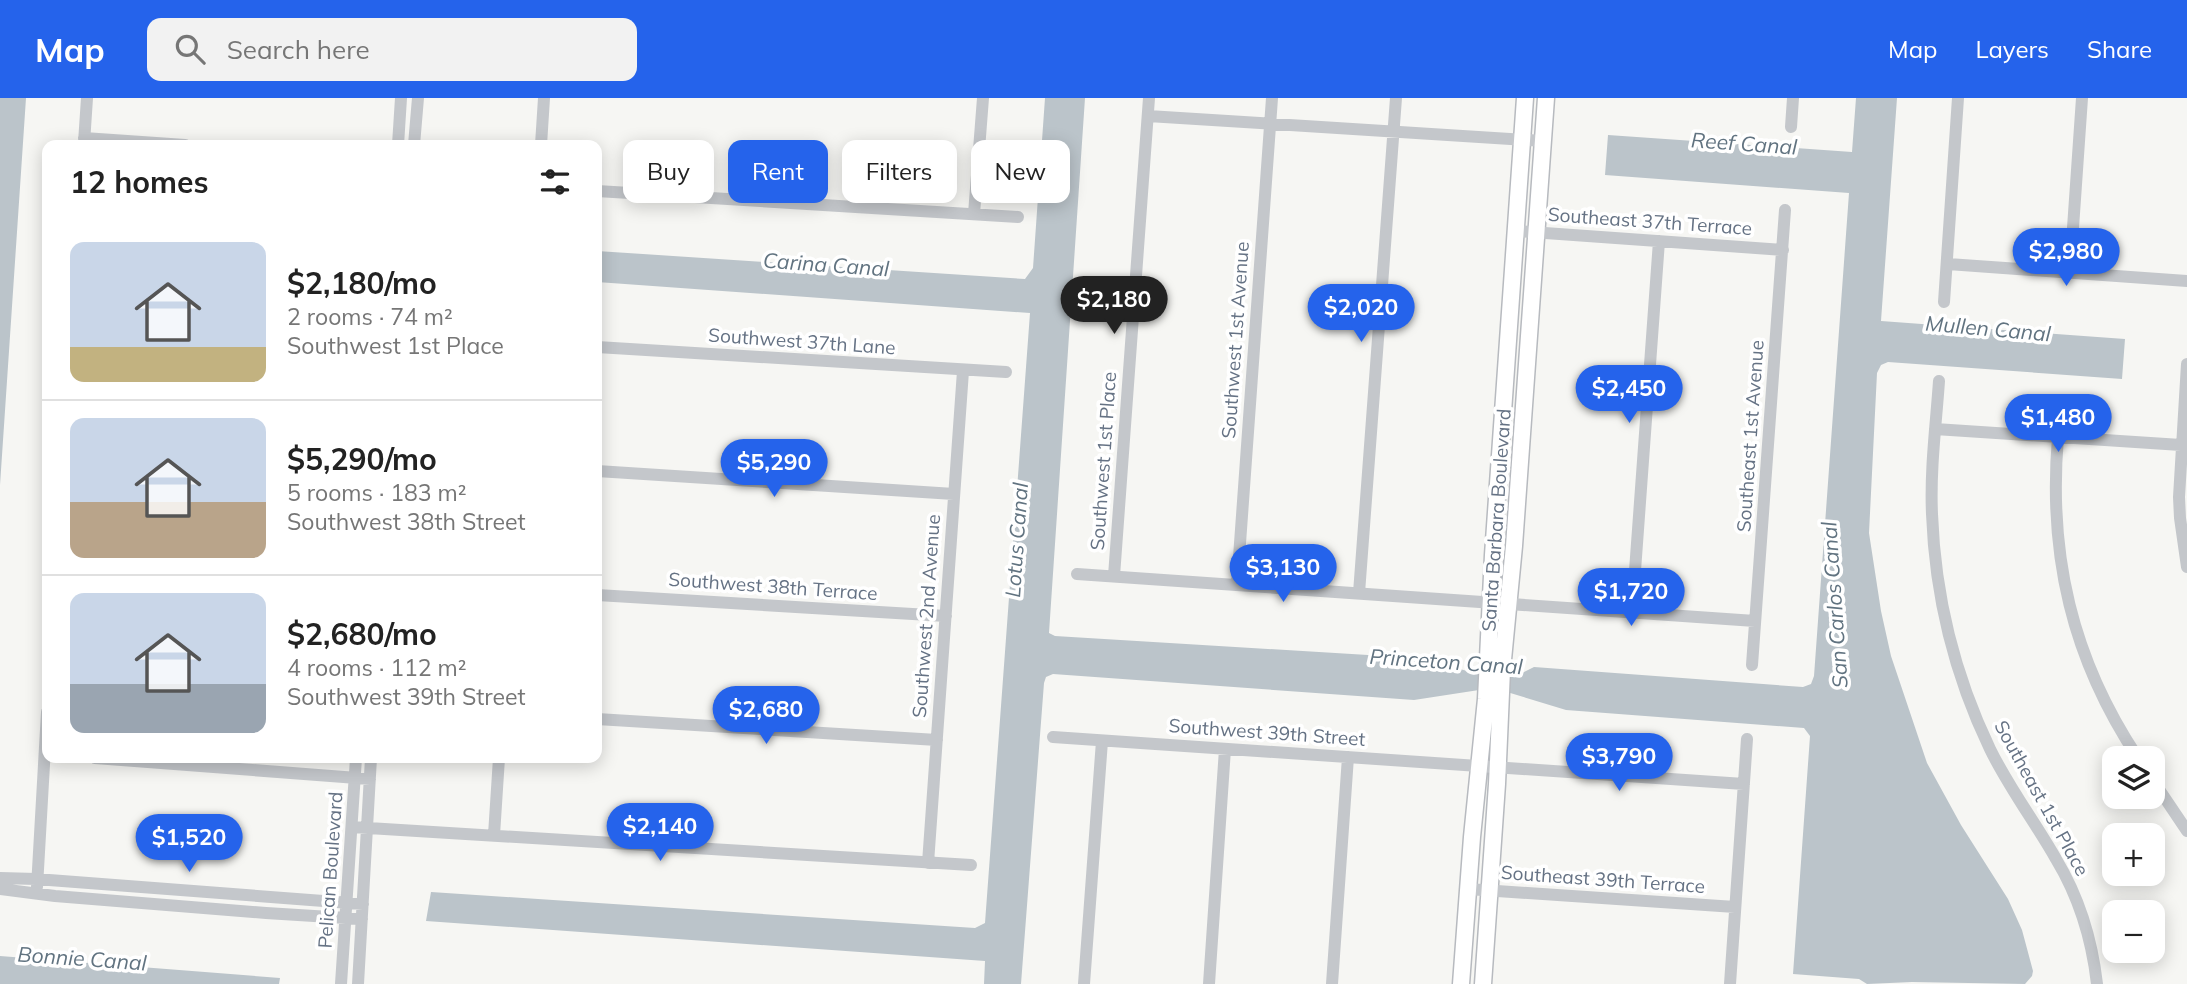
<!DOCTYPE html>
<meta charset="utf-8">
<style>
:root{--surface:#fff;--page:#f2f2f2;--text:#222;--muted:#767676;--line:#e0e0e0;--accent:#2563eb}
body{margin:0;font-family:Mulish,sans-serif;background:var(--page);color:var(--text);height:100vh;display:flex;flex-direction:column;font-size:26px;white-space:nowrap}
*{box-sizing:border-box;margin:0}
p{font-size:23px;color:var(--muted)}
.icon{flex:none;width:38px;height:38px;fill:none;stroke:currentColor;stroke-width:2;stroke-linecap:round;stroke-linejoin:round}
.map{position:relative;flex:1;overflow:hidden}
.drawer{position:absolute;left:42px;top:42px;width:560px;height:623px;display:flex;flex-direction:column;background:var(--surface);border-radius:14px;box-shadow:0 4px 18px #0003}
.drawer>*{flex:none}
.top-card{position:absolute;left:623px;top:42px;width:665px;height:63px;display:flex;gap:14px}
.buttons{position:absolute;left:2102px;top:648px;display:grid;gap:14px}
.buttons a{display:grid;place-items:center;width:63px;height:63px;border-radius:14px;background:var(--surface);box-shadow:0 4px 18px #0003;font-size:35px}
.price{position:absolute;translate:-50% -60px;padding:0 16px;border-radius:24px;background:var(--accent);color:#fff;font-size:23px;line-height:46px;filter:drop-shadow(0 2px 4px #0008)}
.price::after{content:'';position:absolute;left:50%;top:42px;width:21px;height:16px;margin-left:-10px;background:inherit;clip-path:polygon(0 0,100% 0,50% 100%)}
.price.on{background:#222;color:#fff}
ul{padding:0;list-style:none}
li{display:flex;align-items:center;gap:21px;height:175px;padding:0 28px}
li+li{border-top:2px solid var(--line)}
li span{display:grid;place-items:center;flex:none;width:196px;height:140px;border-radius:14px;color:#555}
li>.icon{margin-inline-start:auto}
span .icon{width:84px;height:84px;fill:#fffc;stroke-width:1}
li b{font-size:30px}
h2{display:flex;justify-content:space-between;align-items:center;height:84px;padding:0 28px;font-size:30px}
.tag{padding:0 24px;border-radius:14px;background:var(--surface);box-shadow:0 4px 18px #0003;font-size:24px;line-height:63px}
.tag.on{background:var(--accent);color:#fff}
header{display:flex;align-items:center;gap:42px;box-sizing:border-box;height:98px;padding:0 35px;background:var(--accent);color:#fff}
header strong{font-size:33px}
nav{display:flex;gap:38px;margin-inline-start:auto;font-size:24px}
.search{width:490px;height:63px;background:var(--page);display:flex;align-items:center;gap:18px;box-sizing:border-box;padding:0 24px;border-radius:14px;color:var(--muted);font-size:26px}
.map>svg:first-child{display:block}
.water{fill:#bbc4ca}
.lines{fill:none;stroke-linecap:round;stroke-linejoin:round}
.major-casing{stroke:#b7babf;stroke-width:19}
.minor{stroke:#c4c7cb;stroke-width:12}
.major{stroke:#fff;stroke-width:16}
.labels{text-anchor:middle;stroke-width:7;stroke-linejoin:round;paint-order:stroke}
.street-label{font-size:19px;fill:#657284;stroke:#fff}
.water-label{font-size:21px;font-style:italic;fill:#617380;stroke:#fff}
</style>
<header>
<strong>Map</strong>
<div class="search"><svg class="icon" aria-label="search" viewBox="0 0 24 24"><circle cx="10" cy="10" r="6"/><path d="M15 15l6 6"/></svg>Search here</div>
<nav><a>Map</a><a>Layers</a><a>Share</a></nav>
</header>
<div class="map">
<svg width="2187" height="886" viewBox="0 0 2187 886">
<rect width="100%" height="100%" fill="#f6f6f3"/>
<!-- water -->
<path class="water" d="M0,0H26L0,387Z
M1045,0H1085L1049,535L1055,538L1417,560L1479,576L1514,579L1534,569L1803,589L1811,586L1814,578L1849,95L1605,77L1608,37L1852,54L1856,0H1897L1881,223L2125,241L2122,281L1888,264L1881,267L1877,275L1869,435L1881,513L1891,558L1927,665L1961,727L2008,801L2022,832L2033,873L2032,878L2025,886L1912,884L1867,886L1859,881L1793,876L1810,638L1804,630L1566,612L1507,594L1479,592L1414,602L1053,576L1046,579L1044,585L1021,886H984L985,863L426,823L431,794L975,830L985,825L1030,215L597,184V153L1025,181L1033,170Z
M0,858L280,880L279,886H0Z"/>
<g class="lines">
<defs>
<path id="major" d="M1461,886L1472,739L1486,601L1493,457L1525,0
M1483,886L1497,686L1502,572L1514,448L1546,0"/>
</defs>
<!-- major casing -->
<use href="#major" class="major-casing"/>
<!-- minor -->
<path class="minor" d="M1148,18L1543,43
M1791,29L1793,0
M84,40L185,47
M84,45L87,0
M398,47L401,0
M414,47L418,0
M541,47L544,0
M597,93L1018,119
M974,116L983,0
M1516,133L1783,152
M1948,166L2187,183
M2070,173L2082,0
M1944,204L1958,0
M597,249L1006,274
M2187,266L2179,399L2180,420L2187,469
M1939,283C1936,327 1930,371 1932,416C1935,497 1955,578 1990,651C2009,690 2035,724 2056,761C2079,799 2092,842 2097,886
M1935,331L2181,347
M2058,339C2048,457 2072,561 2138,660
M597,373L954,396
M1077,476L1755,523
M1114,478L1149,0
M1237,487L1272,0
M1359,495L1396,0
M597,497L946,518
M1632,514L1659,143
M1752,567L1785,112
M597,621L937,642
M1053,639L1744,686
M95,660L370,681
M2152,681L2187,733
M352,729L971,767
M494,737L499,660
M928,765L963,273
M0,780L36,781L363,806
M37,789L47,614
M0,791L55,798L266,815L362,821
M1468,791L1735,809
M341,886L356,660
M358,886L371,660
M1084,886L1102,643
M1209,886L1225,651
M1332,886L1348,659
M1730,886L1747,641"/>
<!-- major -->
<use href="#major" class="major"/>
</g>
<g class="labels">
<!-- street labels -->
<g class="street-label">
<text transform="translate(1650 123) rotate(4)" y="7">Southeast 37th Terrace</text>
<text transform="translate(1235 242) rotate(-86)" y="7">Southwest 1st Avenue</text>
<text transform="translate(802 243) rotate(4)" y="7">Southwest 37th Lane</text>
<text transform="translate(1750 338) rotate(-86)" y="7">Southeast 1st Avenue</text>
<text transform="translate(1103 363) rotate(-86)" y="7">Southwest 1st Place</text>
<text transform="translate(1496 422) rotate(-86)" y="7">Santa Barbara Boulevard</text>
<text transform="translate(773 488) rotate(4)" y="7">Southwest 38th Terrace</text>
<text transform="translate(926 518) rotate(-86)" y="7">Southwest 2nd Avenue</text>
<text transform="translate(1267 634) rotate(4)" y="7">Southwest 39th Street</text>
<text transform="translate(2042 700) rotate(61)" y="7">Southeast 1st Place</text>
<text transform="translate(330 772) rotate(-86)" y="7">Pelican Boulevard</text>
<text transform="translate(1603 781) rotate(4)" y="7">Southeast 39th Terrace</text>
</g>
<!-- water labels -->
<g class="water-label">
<text transform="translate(1744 46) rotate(4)" y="7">Reef Canal</text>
<text transform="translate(826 167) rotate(4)" y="7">Carina Canal</text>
<text transform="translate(1988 231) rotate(5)" y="7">Mullen Canal</text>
<text transform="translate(1017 442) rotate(-86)" y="7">Lotus Canal</text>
<text transform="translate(1835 507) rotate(-94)" y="7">San Carlos Canal</text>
<text transform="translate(1446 564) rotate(4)" y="7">Princeton Canal</text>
<text transform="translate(82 861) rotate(4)" y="7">Bonnie Canal</text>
</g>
</g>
</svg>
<div class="buttons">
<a><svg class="icon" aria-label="layers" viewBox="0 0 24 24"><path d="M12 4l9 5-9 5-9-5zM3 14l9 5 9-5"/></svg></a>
<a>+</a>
<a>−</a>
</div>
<b class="price" style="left:2066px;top:190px">$2,980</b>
<b class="price on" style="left:1114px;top:238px">$2,180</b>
<b class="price" style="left:1361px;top:246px">$2,020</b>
<b class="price" style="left:1629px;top:327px">$2,450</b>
<b class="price" style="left:2058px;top:356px">$1,480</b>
<b class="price" style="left:774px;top:401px">$5,290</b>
<b class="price" style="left:1283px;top:506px">$3,130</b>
<b class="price" style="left:1631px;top:530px">$1,720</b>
<b class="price" style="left:766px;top:648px">$2,680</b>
<b class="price" style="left:1619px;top:695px">$3,790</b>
<b class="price" style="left:660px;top:765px">$2,140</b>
<b class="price" style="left:189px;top:776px">$1,520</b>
<div class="top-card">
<a class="tag">Buy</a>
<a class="tag on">Rent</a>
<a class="tag">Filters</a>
<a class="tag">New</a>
</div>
<section class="drawer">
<h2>12 homes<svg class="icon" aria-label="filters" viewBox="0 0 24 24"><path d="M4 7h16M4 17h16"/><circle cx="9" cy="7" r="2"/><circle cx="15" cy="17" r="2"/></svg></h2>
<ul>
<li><span style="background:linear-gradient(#c9d6e8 75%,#c2b280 0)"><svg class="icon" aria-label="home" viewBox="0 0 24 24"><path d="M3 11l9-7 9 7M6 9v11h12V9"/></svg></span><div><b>$2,180/mo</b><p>2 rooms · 74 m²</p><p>Southwest 1st Place</p></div></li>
<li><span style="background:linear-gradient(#c9d6e8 60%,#b9a48a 0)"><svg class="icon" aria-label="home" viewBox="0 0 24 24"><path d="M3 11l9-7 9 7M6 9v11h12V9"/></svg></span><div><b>$5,290/mo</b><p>5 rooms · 183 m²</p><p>Southwest 38th Street</p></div></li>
<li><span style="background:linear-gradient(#c9d6e8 65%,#9aa5b1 0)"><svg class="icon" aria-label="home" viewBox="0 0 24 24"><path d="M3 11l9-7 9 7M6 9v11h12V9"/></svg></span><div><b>$2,680/mo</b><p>4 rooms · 112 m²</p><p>Southwest 39th Street</p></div></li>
</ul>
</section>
</div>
